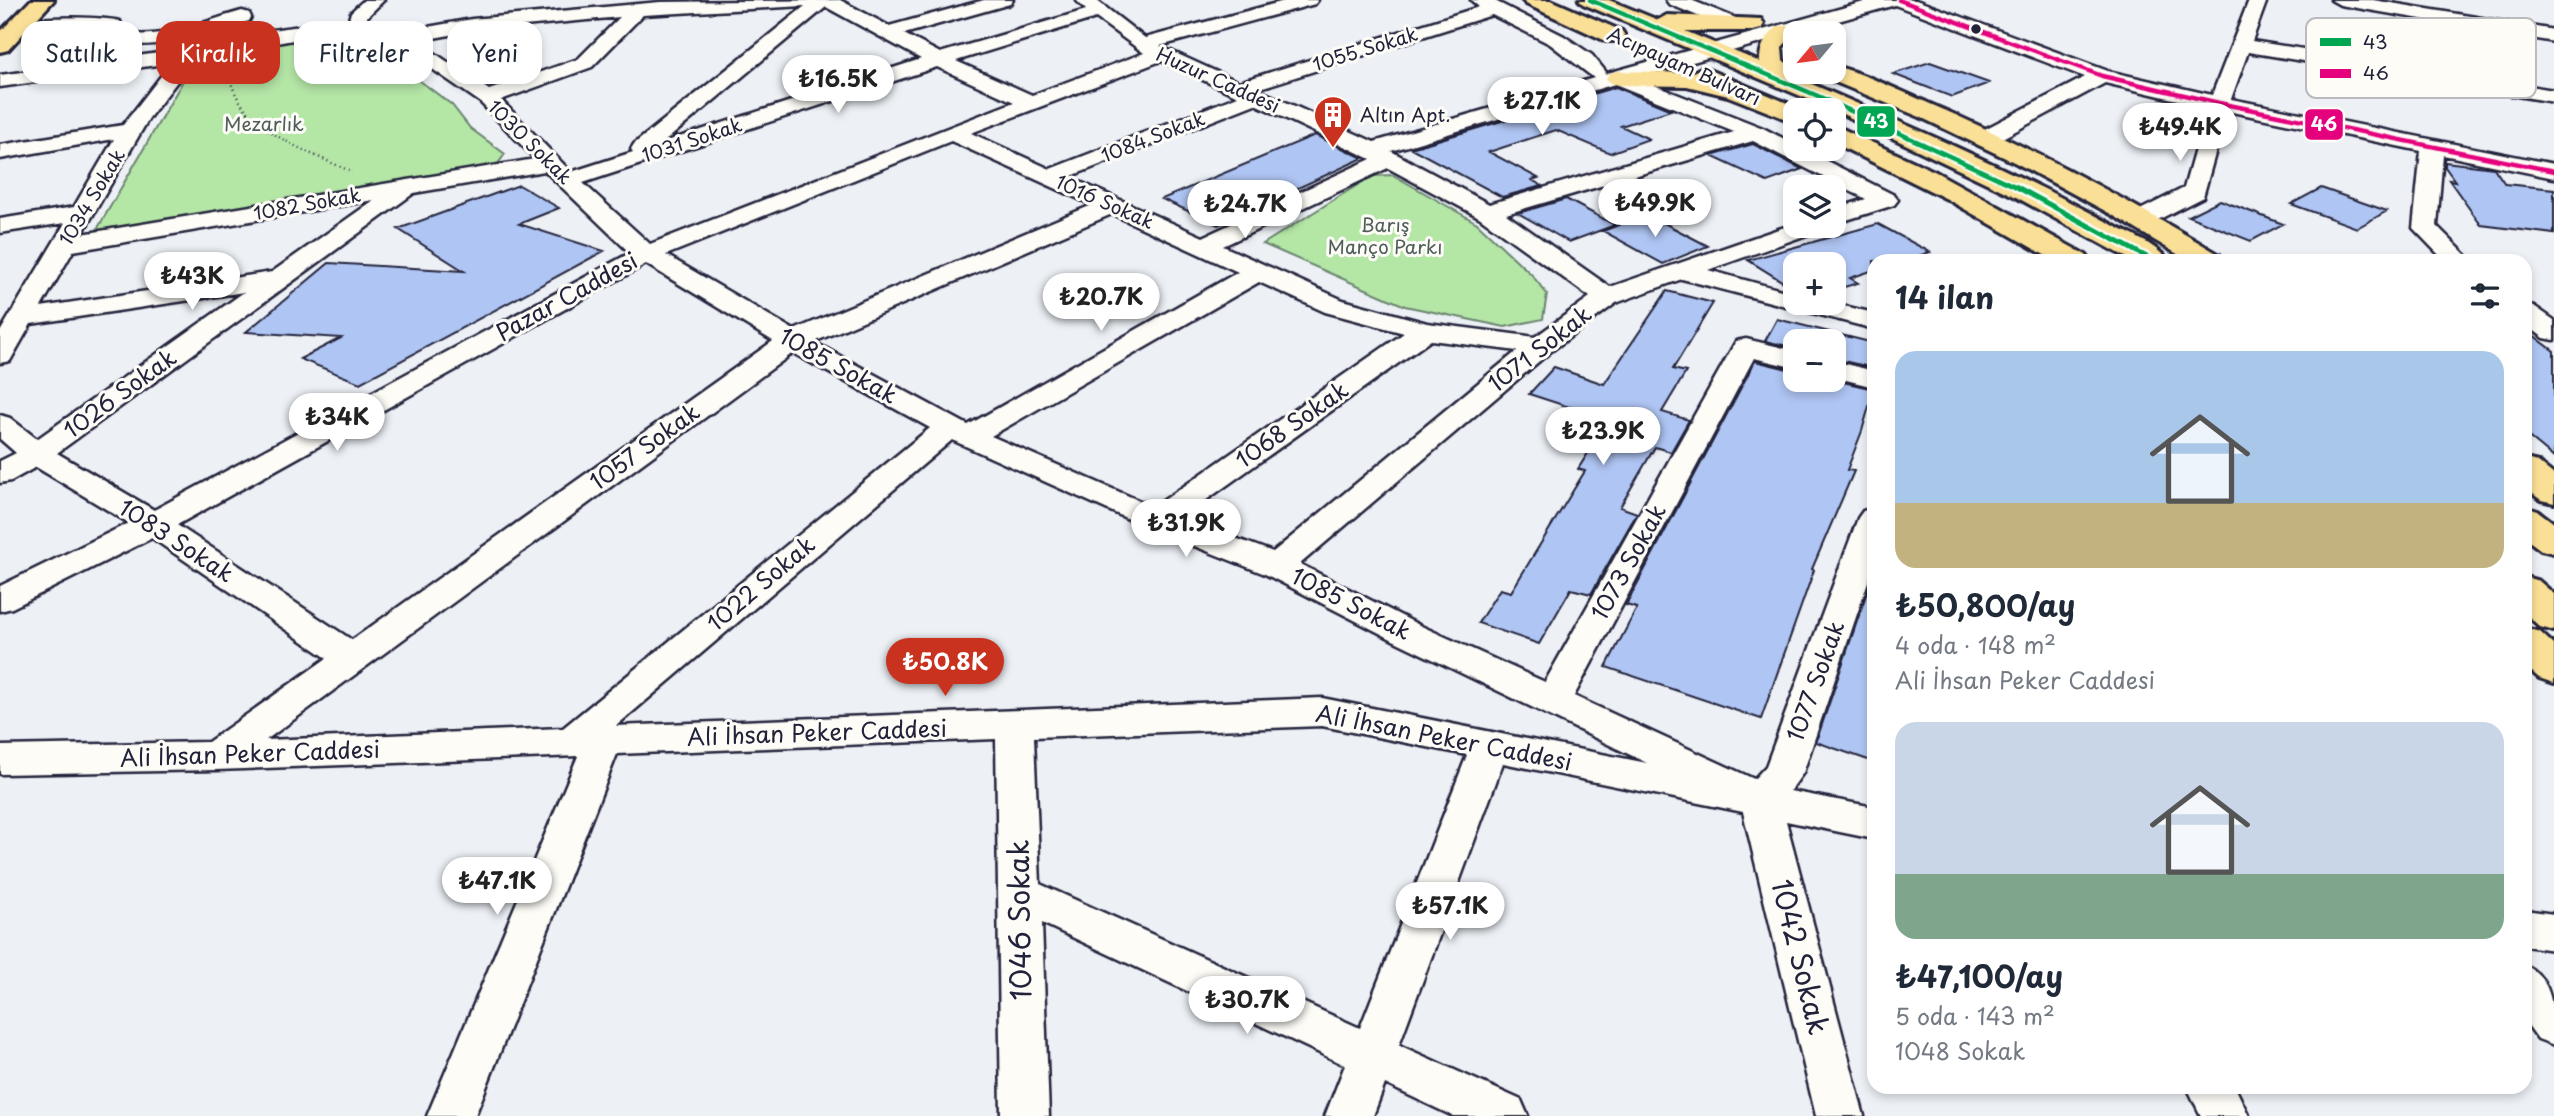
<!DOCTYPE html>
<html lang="tr">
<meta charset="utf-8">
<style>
:root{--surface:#fff;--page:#f6f6f7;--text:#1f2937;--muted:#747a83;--accent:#c8321e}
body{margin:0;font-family:"Playpen Sans",sans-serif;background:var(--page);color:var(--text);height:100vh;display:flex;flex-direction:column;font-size:26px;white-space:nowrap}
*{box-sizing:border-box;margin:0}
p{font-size:23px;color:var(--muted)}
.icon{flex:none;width:38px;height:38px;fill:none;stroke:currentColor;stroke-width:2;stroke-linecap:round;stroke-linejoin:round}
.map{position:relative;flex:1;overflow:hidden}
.drawer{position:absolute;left:1867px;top:254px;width:665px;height:840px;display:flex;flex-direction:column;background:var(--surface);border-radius:21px;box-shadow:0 4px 10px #0003}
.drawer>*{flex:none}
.hud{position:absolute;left:21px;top:21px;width:665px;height:63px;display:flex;gap:14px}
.needle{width:46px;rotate:241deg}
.fabs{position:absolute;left:1783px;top:21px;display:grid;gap:14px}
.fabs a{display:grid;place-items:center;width:63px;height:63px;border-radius:14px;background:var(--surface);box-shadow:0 4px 10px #0003;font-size:35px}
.price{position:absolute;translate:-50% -60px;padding:0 16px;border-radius:24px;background:#fff;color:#222;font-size:23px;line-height:46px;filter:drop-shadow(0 2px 4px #0008)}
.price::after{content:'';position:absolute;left:50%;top:42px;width:21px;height:16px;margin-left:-10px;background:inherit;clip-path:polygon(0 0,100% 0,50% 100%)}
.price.active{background:var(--accent);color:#fff}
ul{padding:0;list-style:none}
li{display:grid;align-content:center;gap:14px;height:371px;padding:0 28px}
li span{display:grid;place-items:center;height:217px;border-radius:21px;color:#555}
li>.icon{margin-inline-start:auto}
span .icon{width:126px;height:126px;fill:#fffc;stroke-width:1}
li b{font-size:30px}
h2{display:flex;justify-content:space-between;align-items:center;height:84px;padding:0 28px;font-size:30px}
.pill{padding:0 24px;border-radius:21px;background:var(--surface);box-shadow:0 4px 10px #0003;font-size:24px;line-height:63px}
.pill.active{background:var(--accent);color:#fff}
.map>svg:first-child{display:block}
.green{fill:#b4e6a6;stroke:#6b8470;stroke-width:2}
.building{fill:#afc5f3;stroke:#22223b;stroke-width:2}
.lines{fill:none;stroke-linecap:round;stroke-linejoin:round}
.minor-casing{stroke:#22223b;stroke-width:5}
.major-casing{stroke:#22223b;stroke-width:6}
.path{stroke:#22223b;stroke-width:2.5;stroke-dasharray:1 3.5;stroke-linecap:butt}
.minor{fill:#fdfcf7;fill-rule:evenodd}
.major{fill:#fadf96;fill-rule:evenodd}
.bus-1-far1-casing{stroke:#fdfcf7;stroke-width:8}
.bus-1-casing{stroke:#fdfcf7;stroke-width:10}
.bus-2-casing{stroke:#fdfcf7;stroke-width:8}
.bus-1-far1{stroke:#00a651;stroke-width:4.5}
.bus-1{stroke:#00a651;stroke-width:5}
.bus-2{stroke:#e5007d;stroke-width:4.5}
.bus-dot{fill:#22223b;stroke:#fdfcf7;stroke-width:2.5}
.labels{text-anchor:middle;stroke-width:6;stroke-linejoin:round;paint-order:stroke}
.far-street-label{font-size:19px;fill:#22223b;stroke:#fdfcf7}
.far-poi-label{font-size:19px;fill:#22223b;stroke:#fdfcf7;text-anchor:start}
.far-park-label{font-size:19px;fill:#4e5d5b;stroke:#fdfcf7}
.street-label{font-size:23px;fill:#22223b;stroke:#fdfcf7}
.near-street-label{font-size:28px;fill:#22223b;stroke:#fdfcf7}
.key{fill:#fdfcf7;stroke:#bbbbbf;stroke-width:2}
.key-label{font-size:19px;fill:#22223b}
.line-badge{stroke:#fdfcf7;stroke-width:2.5}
.badge-label{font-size:19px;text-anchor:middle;font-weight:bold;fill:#fff}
</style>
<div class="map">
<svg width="2554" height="1116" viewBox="0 0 2554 1116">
<rect width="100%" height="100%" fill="#edf1f6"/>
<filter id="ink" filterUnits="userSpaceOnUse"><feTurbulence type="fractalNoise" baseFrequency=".0143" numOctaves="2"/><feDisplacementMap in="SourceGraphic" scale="14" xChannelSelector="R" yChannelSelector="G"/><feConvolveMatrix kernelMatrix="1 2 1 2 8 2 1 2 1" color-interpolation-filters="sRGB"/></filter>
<g filter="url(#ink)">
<!-- green -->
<path class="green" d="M360,36L452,105L470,128L505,154L497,165L95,233L184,79L216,56L246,46L318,37Z
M1393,175L1477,223L1531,274L1547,294L1543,319L1505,327L1405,306L1263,244L1372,176Z"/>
<!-- building -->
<path class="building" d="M1930,62L1989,83L1952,97L1893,74Z
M1616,87L1671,110L1621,126L1649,139L1610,153L1556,130L1489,152L1538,178L1532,180L1542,186L1502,197L1411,148Z
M1315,135L1363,158L1218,225L1162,199Z
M1753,144L1802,169L1767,182L1711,156Z
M2445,162L2494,168L2505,184L2554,189V234L2481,225L2449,180L2455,181L2445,167Z
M519,185L559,208L519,224L604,251L360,383L300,359L341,338L246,332L329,263L464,271L398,229Z
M2321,188L2387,211L2357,228L2291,204Z
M1566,199L1615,225L1569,242L1518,213Z
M2220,200L2283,224L2251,241L2188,216Z
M1647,214L1708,246L1663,264L1603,231Z
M1878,224L1930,252L1904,261H1874V270L1850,278L1858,283L1834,290V264H1796V290L1748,260Z
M1667,291L1713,303L1673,369L1686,372L1662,412L1689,420L1671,452L1655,447L1620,507L1637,513L1591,594L1571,589L1539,644L1478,623L1500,589L1511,592L1585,471L1578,469L1609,420L1529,394L1554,367L1604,384Z
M1777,319L1874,343V368L1834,359V341H1796V348L1765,341Z
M2525,329L2554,351V458L2525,434Z
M1755,361L1796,371V380H1834L1874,389L1862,431L1847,470L1854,471L1812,569L1814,570L1761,719L1606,667L1637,608L1626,605Z
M1870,583L1874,584V762L1816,742Z"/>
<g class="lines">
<defs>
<path id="minor" d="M364,0H384L367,17V25L400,32L472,19L660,2L840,0L889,26L984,0H1013L1010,4L904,34L940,53L1086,10L1076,0H1096L1145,38L1288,0H1318L1315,4L1160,46L1239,82L1479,7L1471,0H1493L1564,36L1592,55L1606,72L1604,74L1871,0H1916L2108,71L2212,95L2249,0H2267L2252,41L2398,64L2399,38L2409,32L2419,38L2418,68L2554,90V102L2248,52L2231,99L2554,164V178L2443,155L2437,226L2472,261H2445L2413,228L2421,151L2227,111L2203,197L2148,225L2139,227L2130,225L2127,220L2130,215L2184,188L2207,107L2105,83L1993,143H1977L1974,138L1977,133L2085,77L1895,5L1636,78L1763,128L1796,145V149H1803L1894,195L1898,200L1894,205L1834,224V209L1866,199L1753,141L1506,214L1610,287L1796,223V226H1821L1818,231L1708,270L1796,294V303H1831L1874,313V329L1682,279L1616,303L1550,352L1300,564L1419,625L1545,682L1736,341L1746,339L1796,351V368L1754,358L1574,696L1754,779L1766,766L1858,518L1863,511L1874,508V564L1803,773L1790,791L1874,807V839L1786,821L1864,1116H1816L1743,812L1503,763L1399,1045L1521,1100L1528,1116H1453L1385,1084L1373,1116H1325L1345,1065L1042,923L1049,1116H1001L996,739L617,754L475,1116H427L578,756L216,770L0,774V746L208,742L327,658L152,538L12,608L0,611V586L129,523L36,467L11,481L0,483V461L16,453L0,439V415L10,418L37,439L244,292L31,324L10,361L0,363V332L65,223L0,233V219L74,207L114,139L0,159V145L123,125L171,63L0,87V75L166,52L176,57C226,35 293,24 348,23L351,12ZM805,6L634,144L631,149L633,152L571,172L501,100L592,67L643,15ZM826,7L921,59L664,142ZM1492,15L1550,44L1594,78L1374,142L1257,89ZM620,17L578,59L489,90L417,41L472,31ZM1096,18L1144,53L1032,95L956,61ZM357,34L393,42L480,102L535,159L82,234L149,118L189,66L216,54L321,35ZM1161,61L1238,96L1050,169L971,133ZM937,67L1014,102L650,244L583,183ZM1615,84L1734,132L1489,204L1391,151ZM1255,104L1371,159L1203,237L1069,177ZM951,141L1092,205L794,330L666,255ZM1388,168L1479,217L1590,297L1535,337L1427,323L1343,300L1223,246ZM545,171L630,253L154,510L57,453L414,193ZM374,200L272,272L41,307L73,251ZM1112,214L1238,272L968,425L814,342ZM646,264L773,341L352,640L177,525ZM1259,282L1325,312L1404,333L1154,507L991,436ZM1431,340L1517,351L1273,552L1181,518ZM793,353L930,428L563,728L266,740ZM952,440L1146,527L1265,574L1395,641L1647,763L1322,698L616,726ZM1322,726L1467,755L1360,1028L1040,884L1034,737Z
M1666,0H1691L1743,21L1745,25L1743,29H1729L1669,4Z
M2331,0H2373L2554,30V42L2340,5Z
M242,11L249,13L251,17L249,21C203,34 156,53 108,41L104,30L78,29L15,34L5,28C16,15 101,16 120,21L124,33C163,40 205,21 242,11Z
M2525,304L2534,306L2554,320V340L2544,338L2525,324Z
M1834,361L1874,371V387L1834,377Z
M2525,910L2554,914V950L2525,946Z
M2525,965C2554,979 2554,1011 2554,1045L2538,1039L2525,1021Z
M2187,1087H2235L2249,1116H2201Z"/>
<path id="major" d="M31,0H54L8,50L0,52V32Z
M1522,0H1551L1622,31L1625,36L1622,41H1606L1526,4Z
M1579,0H1609L1658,20L1667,15L1761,19L1764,24L1761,29L1753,31H1685L1760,62C1760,44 1766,39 1778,26H1794L1797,31L1782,47L1783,60L1807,82C1910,126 2013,170 2111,224C2128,234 2157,244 2168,261H2133L2016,197L1834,110L1583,4Z
M1834,66C1866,74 1898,90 1928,103C2029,146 2126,199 2220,255L2224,261H2189L2109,213L2016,163L1920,117L1823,77L1819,72H1834Z
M1701,68L1709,70L1804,110H1796V123L1728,96L1687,86L1618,85L1610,83L1606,78L1610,73L1618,71L1691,73Z
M1834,125L1936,172L2086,255L2090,261H2055L1947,199L1834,143Z
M2525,459L2538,462L2554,475V503L2541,500L2525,488Z
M2525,507L2538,511L2554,523V553L2541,550L2525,538Z
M2525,577L2539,581L2554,594V631L2540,627L2525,613Z
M2525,628L2540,632L2554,645V683L2539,678L2525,666Z"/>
</defs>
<!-- minor casing -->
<use href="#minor" class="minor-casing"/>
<!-- major casing -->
<use href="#major" class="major-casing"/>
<!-- path -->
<path class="path" d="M228,67C234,128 303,149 352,172"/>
<!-- minor -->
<use href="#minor" class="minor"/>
<!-- major -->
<use href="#major" class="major"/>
<defs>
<path id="bus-1-far1" d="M1590,0L1818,96L2019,188"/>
<path id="bus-1" d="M2015,186L2154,261"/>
<path id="bus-2" d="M1899,0L2102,76L2219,103L2554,171"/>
</defs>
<!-- bus-1-far1 casing -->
<use href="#bus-1-far1" class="bus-1-far1-casing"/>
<!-- bus-1 casing -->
<use href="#bus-1" class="bus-1-casing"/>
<!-- bus-2 casing -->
<use href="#bus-2" class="bus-2-casing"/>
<!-- bus-1-far1 -->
<use href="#bus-1-far1" class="bus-1-far1"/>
<!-- bus-1 -->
<use href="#bus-1" class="bus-1"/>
<!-- bus-2 -->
<use href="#bus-2" class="bus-2"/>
</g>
</g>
<!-- icons -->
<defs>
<symbol id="building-pin" viewBox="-11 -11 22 30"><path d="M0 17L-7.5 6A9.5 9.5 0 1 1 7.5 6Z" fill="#c8321e" stroke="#fdfcf7"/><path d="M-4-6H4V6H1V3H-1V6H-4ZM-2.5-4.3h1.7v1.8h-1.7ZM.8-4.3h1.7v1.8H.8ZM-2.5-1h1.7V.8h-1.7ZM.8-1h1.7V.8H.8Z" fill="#fff"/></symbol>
</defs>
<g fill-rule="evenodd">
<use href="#building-pin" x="1311" y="93" width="44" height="60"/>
</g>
<!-- markers -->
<circle class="bus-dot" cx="1976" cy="29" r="6"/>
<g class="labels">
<!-- far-street labels -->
<g class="far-street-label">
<text transform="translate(1365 49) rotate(-17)" y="7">1055 Sokak</text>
<text transform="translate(1684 66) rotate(24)" y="7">Acıpayam Bulvarı</text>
<text transform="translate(1218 80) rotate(24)" y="7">Huzur Caddesi</text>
<text transform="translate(1153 137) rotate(-21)" y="7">1084 Sokak</text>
<text transform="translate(692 140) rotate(-18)" y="7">1031 Sokak</text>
<text transform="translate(530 142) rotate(45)" y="7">1030 Sokak</text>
<text transform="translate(92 197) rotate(-59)" y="7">1034 Sokak</text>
<text transform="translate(1105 202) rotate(24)" y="7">1016 Sokak</text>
<text transform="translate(307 204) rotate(-10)" y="7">1082 Sokak</text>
</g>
<!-- far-poi labels -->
<g class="far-poi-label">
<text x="1360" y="122">Altın Apt.</text>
</g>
<!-- far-park labels -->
<g class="far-park-label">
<text x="264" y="131">Mezarlık</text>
<text x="1385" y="232">Barış<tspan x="1385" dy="22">Manço Parkı</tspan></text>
</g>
<!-- street labels -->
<g class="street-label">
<text transform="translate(567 297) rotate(-29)" y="8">Pazar Caddesi</text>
<text transform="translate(1540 349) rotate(-38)" y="8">1071 Sokak</text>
<text transform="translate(838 366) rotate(29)" y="8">1085 Sokak</text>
<text transform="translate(120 394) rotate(-36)" y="8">1026 Sokak</text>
<text transform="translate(1292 425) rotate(-35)" y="8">1068 Sokak</text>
<text transform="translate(645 447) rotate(-36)" y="8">1057 Sokak</text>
<text transform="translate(176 541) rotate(33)" y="8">1083 Sokak</text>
<text transform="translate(1629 562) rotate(-61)" y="8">1073 Sokak</text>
<text transform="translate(761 584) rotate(-40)" y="8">1022 Sokak</text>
<text transform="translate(1351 604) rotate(27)" y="8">1085 Sokak</text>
<text transform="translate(1816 681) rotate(-70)" y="8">1077 Sokak</text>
<text transform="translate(817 733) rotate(-2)" y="8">Ali İhsan Peker Caddesi</text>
<text transform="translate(1444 738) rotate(11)" y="8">Ali İhsan Peker Caddesi</text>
<text transform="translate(250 754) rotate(-2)" y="8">Ali İhsan Peker Caddesi</text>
</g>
<!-- near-street labels -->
<g class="near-street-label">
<text transform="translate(1020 920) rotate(-91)" y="10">1046 Sokak</text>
<text transform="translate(1800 957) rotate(76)" y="10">1042 Sokak</text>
</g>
</g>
<!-- legend -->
<rect x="2306" y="18" width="230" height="80" rx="10" class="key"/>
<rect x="2320" y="38" width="31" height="8" fill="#00a651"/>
<rect x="2320" y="69" width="31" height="9" fill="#e5007d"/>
<g class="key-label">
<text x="2363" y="49">43</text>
<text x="2363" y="80">46</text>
</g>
<g class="line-badge">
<rect x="1856" y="105" width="40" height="33" rx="7" fill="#00a651"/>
<rect x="2304" y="108" width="40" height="33" rx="7" fill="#e5007d"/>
</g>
<g class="badge-label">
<text x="1876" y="128">43</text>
<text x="2324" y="131">46</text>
</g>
</svg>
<div class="fabs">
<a><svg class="needle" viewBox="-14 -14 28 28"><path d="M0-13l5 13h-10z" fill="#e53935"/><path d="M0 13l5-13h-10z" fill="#747a83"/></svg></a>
<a><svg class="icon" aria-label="locate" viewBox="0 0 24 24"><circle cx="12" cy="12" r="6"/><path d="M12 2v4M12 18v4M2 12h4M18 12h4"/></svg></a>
<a><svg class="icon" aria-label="layers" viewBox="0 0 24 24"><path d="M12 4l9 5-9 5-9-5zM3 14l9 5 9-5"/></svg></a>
<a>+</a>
<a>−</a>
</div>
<b class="price" style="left:838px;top:115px">₺16.5K</b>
<b class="price" style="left:1542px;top:137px">₺27.1K</b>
<b class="price" style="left:2180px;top:163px">₺49.4K</b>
<b class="price" style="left:1655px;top:239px">₺49.9K</b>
<b class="price" style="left:1245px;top:240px">₺24.7K</b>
<b class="price" style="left:192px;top:312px">₺43K</b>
<b class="price" style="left:1101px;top:333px">₺20.7K</b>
<b class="price" style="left:337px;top:453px">₺34K</b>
<b class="price" style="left:1603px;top:467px">₺23.9K</b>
<b class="price" style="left:1186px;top:559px">₺31.9K</b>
<b class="price active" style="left:945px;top:698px">₺50.8K</b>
<b class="price" style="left:497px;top:917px">₺47.1K</b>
<b class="price" style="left:1450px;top:942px">₺57.1K</b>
<b class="price" style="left:1247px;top:1036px">₺30.7K</b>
<div class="hud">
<a class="pill">Satılık</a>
<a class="pill active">Kiralık</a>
<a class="pill">Filtreler</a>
<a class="pill">Yeni</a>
</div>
<section class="drawer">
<h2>14 ilan<svg class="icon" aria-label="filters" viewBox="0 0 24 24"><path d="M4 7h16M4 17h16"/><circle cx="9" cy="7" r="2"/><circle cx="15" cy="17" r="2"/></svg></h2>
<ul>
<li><span style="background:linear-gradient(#a9c7e8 70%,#c2b280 0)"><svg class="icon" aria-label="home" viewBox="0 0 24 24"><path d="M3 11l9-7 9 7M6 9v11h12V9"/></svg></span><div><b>₺50,800/ay</b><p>4 oda · 148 m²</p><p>Ali İhsan Peker Caddesi</p></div></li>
<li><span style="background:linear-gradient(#c9d6e8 70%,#7fa58c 0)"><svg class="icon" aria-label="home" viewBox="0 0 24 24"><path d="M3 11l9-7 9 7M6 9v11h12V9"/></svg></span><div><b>₺47,100/ay</b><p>5 oda · 143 m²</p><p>1048 Sokak</p></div></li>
</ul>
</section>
</div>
